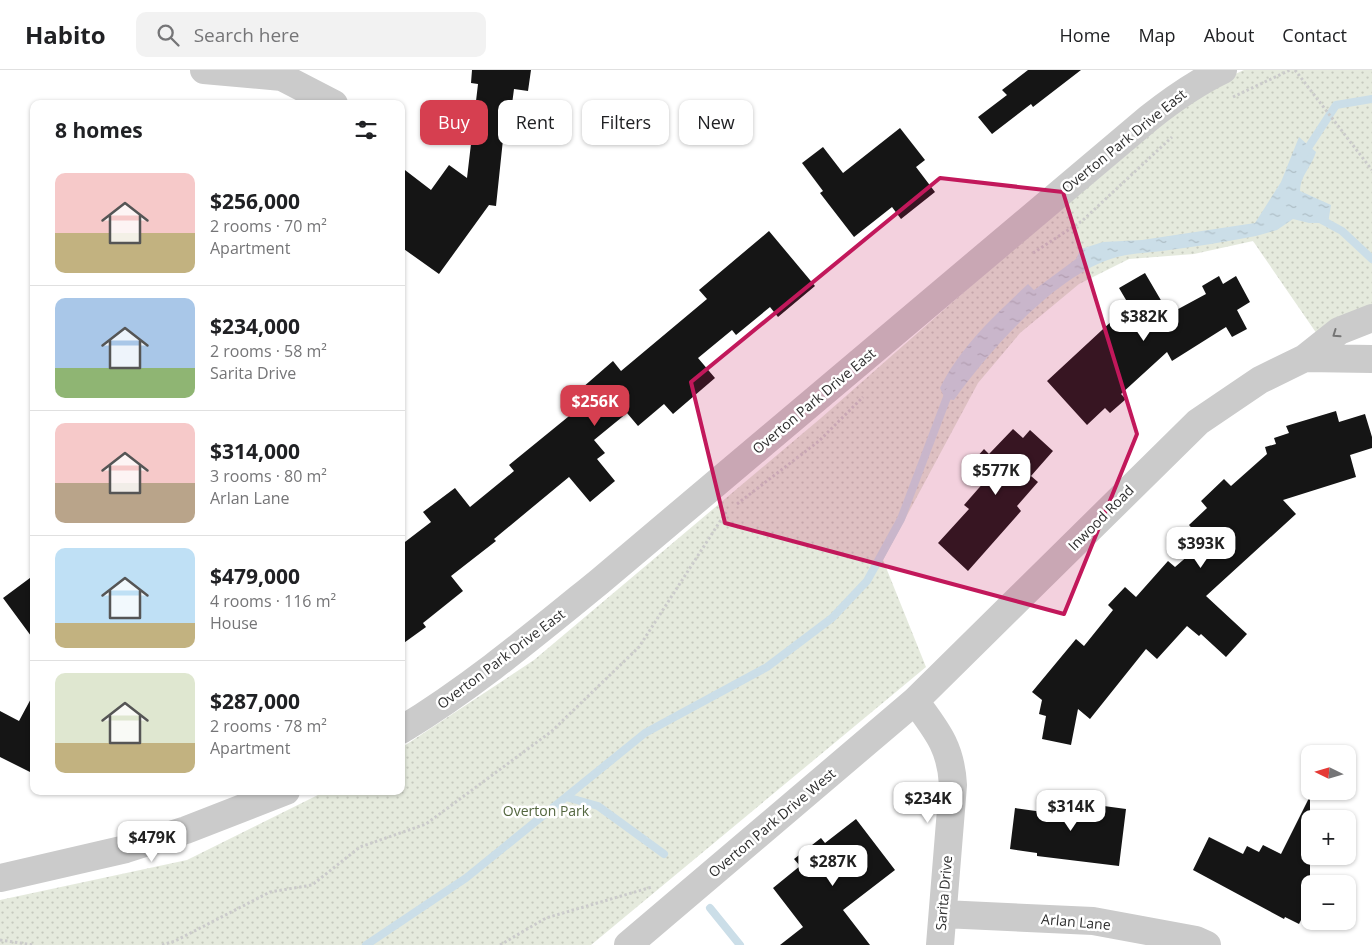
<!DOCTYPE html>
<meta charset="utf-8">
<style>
:root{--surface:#fff;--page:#f2f2f2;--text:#202124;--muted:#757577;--line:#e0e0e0;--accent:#d63f50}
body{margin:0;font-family:"Open Sans",sans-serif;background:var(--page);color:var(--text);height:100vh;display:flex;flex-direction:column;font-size:19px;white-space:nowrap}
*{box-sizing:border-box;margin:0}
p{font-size:16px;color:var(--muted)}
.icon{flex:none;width:28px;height:28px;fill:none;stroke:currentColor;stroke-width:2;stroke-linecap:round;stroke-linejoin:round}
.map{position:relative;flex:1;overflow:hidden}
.sheet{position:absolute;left:30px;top:30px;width:375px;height:695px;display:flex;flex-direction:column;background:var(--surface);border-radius:10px;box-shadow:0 1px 4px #0004}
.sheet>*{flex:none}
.hud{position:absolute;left:420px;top:30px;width:475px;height:45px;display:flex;gap:10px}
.needle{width:32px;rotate:275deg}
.fabs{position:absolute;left:1301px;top:675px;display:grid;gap:10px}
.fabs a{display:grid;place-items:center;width:55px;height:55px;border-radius:10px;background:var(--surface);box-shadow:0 1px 4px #0004;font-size:25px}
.price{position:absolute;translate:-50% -42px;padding:0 11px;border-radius:10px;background:#fff;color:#222;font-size:16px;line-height:32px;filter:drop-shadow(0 1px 2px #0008)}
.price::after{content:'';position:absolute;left:50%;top:30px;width:15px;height:11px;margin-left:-8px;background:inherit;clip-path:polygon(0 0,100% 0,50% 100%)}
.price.on{background:var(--accent);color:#fff}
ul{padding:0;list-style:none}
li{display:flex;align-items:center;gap:15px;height:125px;padding:0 25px}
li+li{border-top:1px solid var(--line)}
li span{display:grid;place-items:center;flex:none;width:140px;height:100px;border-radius:10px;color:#555}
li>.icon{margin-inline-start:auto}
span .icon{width:60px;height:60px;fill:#fffc;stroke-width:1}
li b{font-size:21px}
h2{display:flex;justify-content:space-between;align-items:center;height:60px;padding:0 25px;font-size:21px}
.pill{padding:0 18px;border-radius:10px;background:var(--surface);box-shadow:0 1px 4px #0004;font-size:18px;line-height:45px}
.pill.on{background:var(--accent);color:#fff}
header{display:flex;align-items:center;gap:30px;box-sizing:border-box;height:70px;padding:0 25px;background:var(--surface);border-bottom:1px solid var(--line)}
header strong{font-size:24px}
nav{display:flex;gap:28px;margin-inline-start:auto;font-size:18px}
.search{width:350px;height:45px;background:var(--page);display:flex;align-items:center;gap:12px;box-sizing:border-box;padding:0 18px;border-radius:10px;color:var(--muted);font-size:19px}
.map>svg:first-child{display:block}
.park{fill:url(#park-dots)}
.water{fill:url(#water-ripples)}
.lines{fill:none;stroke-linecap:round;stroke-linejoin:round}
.stream{stroke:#cbdee8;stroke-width:8}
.building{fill:#151515}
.path{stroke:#cbcbcb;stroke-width:3;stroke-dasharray:2.5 2.5;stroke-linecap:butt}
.minor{stroke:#cbcbcb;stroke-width:28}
.oneway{stroke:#757575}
.marked{fill:#c2185b;fill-opacity:0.2;stroke:#c2185b;stroke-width:4;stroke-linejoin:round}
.labels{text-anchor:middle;stroke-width:5;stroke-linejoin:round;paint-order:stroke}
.street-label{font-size:14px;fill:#2e2e2e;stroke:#fff}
.park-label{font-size:14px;fill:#53663f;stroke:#fff}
</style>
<header>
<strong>Habito</strong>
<div class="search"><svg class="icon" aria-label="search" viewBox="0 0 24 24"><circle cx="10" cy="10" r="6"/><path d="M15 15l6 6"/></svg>Search here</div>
<nav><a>Home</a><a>Map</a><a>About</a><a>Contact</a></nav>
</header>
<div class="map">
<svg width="1372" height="875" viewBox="0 0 1372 875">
<defs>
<pattern id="park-dots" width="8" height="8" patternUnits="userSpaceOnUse" patternTransform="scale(1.25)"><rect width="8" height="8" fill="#e5eadd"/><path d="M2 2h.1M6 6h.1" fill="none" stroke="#c5c9be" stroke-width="1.8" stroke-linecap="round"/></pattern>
<pattern id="water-ripples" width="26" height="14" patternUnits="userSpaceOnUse" patternTransform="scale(1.25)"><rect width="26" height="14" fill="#cbdee8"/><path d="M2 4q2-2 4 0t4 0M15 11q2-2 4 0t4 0" fill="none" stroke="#afbfc7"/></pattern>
</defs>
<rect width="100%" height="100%" fill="#fff"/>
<!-- park -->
<path class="park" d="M1244,0H1372V234L1317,264L1253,171L1194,184L1129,189L1079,214L1020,263L978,313L883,490L926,597L591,875H0V830L187,790L326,721H401V678L534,590L821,348L980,208L1170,48L1211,15Z"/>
<!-- water -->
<path class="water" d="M1299,67L1316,82C1312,96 1300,106 1300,121L1331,135L1328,153H1309L1293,149L1277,160L1256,166C1225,172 1194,177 1162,181C1148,183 1132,183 1117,187C1057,203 989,281 954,330L945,329L940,318C960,277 995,245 1028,214L1034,220L1076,189L1081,179L1103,172L1142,170L1255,153L1281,112Z"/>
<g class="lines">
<!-- stream -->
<path class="stream" d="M1304,84L1336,35L1372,29
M1320,149L1342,161L1372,189
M566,727L598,736L664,784
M710,838L740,875
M366,875L466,808L645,663L767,597L832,548L867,511L901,449L949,322"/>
</g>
<!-- building -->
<path class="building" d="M472,0H531L528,21L514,19L511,42L506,41L496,136L489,135L439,204L401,177V97L431,120L449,95L467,108L478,14L471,13Z
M1028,0H1081L1033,37L1031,34L992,64L978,47L1007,25L1002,20Z
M900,58L925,90L916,97L935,122L901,149L892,137L854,167L820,123L823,121L802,93L823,77L843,103Z
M769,161L815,216L778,247L770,237L736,265L732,260L698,288L715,308L673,344L664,334L638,356L627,343L594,370L605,383L597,389L615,411L590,432L569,407L494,469L496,471L451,506L463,521L423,553L426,557L401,575V475L431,452L423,442L455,418L470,437L514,401L509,395L590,329L582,318L613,291L621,301L707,229L699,220Z
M1145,203L1169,244L1206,224L1202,216L1219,206L1223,214L1236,206L1250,232L1237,240L1247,259L1232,267L1226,257L1172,291L1167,282L1121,324L1126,329L1110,343L1105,338L1087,355L1047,311L1129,235L1119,218Z
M1336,341L1339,352L1365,344L1372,367V378L1350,385L1356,407L1283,430L1296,444L1206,526L1247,564L1226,587L1201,564L1199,566L1187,556L1157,589L1146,579L1090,649L1078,639L1071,675L1042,669L1046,646L1039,644L1042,630L1032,622L1076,569L1084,576L1113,540L1108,535L1125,517L1136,527L1168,491L1175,497L1204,472L1189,455L1207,438L1201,431L1224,409L1231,416L1267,384L1265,377L1276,374L1274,368L1289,363L1286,356Z
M1013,359L1023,368L1030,360L1053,381L1031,406L1038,412L1017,436L1021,441L968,501L938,473L969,439L964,435L985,411L969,396L984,379L989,384Z
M34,505V570L3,528Z
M34,623V704L0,687V641L19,651Z
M1310,726V832L1299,854L1285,847L1284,849L1193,800L1209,767L1243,784L1247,776L1259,782L1263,775L1281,784Z
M1045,728L1126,739L1119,796L1037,786V783L1010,779L1015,738L1043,742Z
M856,749L895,800L843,840L870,875H780L803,857L773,818L800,796L794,789L821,768L825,773Z"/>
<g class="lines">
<!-- path -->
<path class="path" d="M1295,0L1372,100
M1233,27L1290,0
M1033,183L1082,151L1172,67
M737,434L819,371L863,327
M0,870L34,875
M162,875L175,871L270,822L312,815L360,777L426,754L552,661L639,577L726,442
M500,875L546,848L652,817"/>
<!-- minor -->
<path class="minor" d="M204,0L282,7L334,34
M1305,288L1372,289
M915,631C937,661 951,677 953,715L940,875
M401,660C472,617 535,564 599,512L1149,48C1173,29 1196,13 1223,0
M0,808L126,779L186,760L286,721
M943,844L1093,851L1196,870L1207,875
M628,875L915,631L1198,352L1260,310L1305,288L1339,261L1372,248"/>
</g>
<!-- one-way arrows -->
<defs><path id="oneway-chevron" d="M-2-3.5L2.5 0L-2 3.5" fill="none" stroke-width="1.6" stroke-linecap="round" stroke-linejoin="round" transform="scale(1.25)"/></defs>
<use class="oneway" href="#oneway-chevron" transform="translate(1336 264) rotate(145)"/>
<!-- marked area -->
<path class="marked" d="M940,108L1063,122L1137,364L1064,544L725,453L691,312Z"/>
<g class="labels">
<!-- street labels -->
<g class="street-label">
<text transform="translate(1124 71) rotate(-39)" y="5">Overton Park Drive East</text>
<text transform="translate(814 331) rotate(-40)" y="5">Overton Park Drive East</text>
<text transform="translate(1101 448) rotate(-45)" y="5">Inwood Road</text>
<text transform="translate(501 589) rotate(-37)" y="5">Overton Park Drive East</text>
<text transform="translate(772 753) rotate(-40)" y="5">Overton Park Drive West</text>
<text transform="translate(944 823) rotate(-85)" y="5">Sarita Drive</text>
<text transform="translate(1076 852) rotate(5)" y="5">Arlan Lane</text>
</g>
<!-- park labels -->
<g class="park-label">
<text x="546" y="746">Overton Park</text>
</g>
</g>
</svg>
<div class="fabs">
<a><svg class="needle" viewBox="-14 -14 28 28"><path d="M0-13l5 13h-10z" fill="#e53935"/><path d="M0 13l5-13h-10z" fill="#757577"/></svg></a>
<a>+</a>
<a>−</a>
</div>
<b class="price" style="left:1144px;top:272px">$382K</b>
<b class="price on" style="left:595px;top:357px">$256K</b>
<b class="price" style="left:996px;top:426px">$577K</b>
<b class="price" style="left:1201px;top:499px">$393K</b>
<b class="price" style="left:928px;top:754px">$234K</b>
<b class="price" style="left:1071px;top:762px">$314K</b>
<b class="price" style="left:152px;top:793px">$479K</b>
<b class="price" style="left:833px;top:817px">$287K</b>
<div class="hud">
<a class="pill on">Buy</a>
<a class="pill">Rent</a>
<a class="pill">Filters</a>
<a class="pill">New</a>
</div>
<section class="sheet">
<h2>8 homes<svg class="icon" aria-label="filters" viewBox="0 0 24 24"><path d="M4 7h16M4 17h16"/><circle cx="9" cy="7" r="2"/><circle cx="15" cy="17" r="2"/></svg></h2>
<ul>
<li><span style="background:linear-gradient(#f6c9c9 60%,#c2b280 0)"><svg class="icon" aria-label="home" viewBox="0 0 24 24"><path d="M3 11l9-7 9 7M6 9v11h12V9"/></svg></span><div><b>$256,000</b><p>2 rooms · 70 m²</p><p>Apartment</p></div></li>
<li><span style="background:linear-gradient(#a9c7e8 70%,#8fb573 0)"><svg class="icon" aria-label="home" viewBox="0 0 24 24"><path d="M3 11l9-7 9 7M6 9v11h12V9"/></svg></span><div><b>$234,000</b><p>2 rooms · 58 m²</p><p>Sarita Drive</p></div></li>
<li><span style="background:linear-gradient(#f6c9c9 60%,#b9a48a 0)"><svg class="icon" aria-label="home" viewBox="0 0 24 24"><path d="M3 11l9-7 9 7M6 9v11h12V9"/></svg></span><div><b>$314,000</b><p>3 rooms · 80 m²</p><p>Arlan Lane</p></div></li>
<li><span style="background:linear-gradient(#bfe0f5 75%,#c2b280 0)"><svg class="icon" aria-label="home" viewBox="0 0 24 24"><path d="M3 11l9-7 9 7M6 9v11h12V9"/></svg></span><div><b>$479,000</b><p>4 rooms · 116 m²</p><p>House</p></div></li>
<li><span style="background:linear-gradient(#dfe7d0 70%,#c2b280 0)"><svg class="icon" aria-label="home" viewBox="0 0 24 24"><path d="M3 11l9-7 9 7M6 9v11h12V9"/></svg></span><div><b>$287,000</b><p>2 rooms · 78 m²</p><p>Apartment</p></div></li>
</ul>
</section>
</div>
